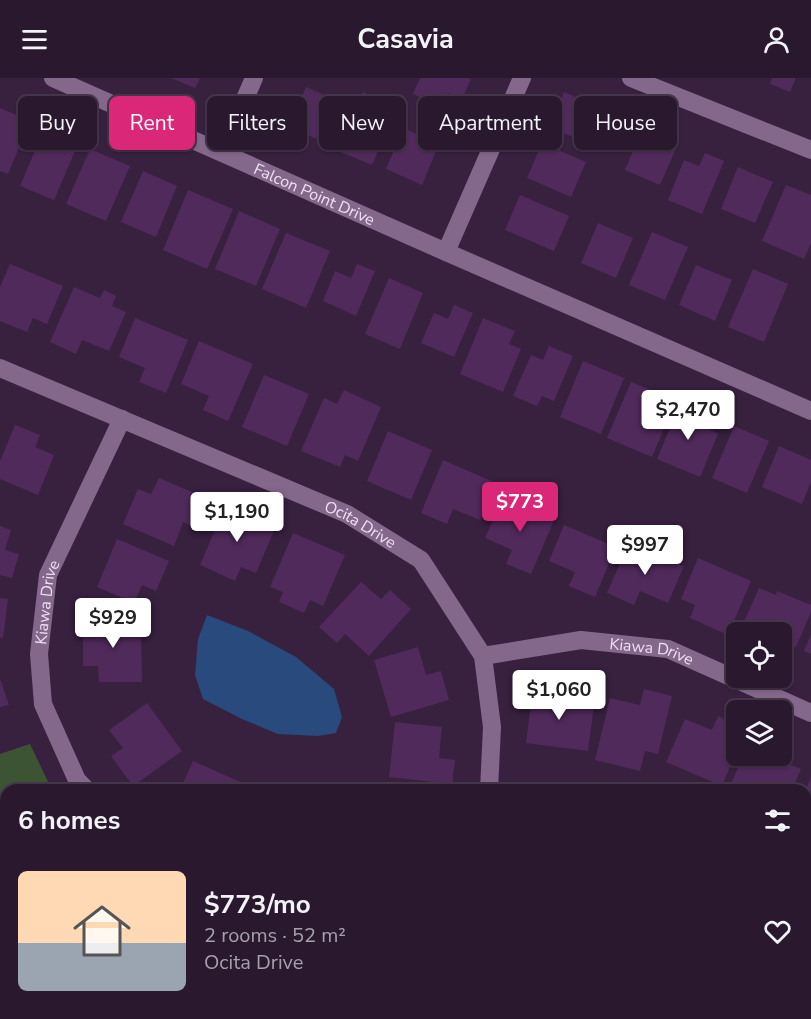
<!DOCTYPE html>
<meta charset="utf-8">
<style>
:root{--surface:#2a182f;--page:#322137;--text:#f1f3f6;--muted:#a5a0aa;--line:#46374b;--accent:#db2777}
body{margin:0;font-family:"Nunito Sans",sans-serif;background:var(--page);color:var(--text);height:100vh;display:flex;flex-direction:column;font-size:22px;white-space:nowrap}
*{box-sizing:border-box;margin:0}
p{font-size:20px;color:var(--muted)}
.icon{flex:none;width:33px;height:33px;fill:none;stroke:currentColor;stroke-width:2;stroke-linecap:round;stroke-linejoin:round}
.map{position:relative;flex:1;overflow:hidden}
.details{position:absolute;left:0px;top:706px;width:812px;height:236px;display:flex;flex-direction:column;background:var(--surface);border-radius:18px 18px 0 0;box-shadow:0 2px 4px #0004,0 0 0 2px var(--line)}
.details>*{flex:none}
.top-card{position:absolute;left:18px;top:18px;width:776px;height:54px;display:flex;gap:12px}
.fabs{position:absolute;left:726px;top:544px;display:grid;gap:12px}
.fabs a{display:grid;place-items:center;width:66px;height:66px;border-radius:9px;background:var(--surface);box-shadow:0 2px 4px #0004,0 0 0 2px var(--line);font-size:30px}
.price{position:absolute;translate:-50% -51px;padding:0 14px;border-radius:6px;background:#fff;color:#222;font-size:20px;line-height:39px;filter:drop-shadow(0 2px 3px #0008)}
.price::after{content:'';position:absolute;left:50%;top:36px;width:18px;height:14px;margin-left:-9px;background:inherit;clip-path:polygon(0 0,100% 0,50% 100%)}
.price.on{background:var(--accent);color:#fff}
ul{padding:0;list-style:none}
li{display:flex;align-items:center;gap:18px;height:150px;padding:0 18px}
li span{display:grid;place-items:center;flex:none;width:168px;height:120px;border-radius:9px;color:#555}
li>.icon{margin-inline-start:auto}
span .icon{width:72px;height:72px;fill:#fffc;stroke-width:1}
li b{font-size:26px}
h2{display:flex;justify-content:space-between;align-items:center;height:72px;padding:0 18px;font-size:26px}
.pill{padding:0 21px;border-radius:9px;background:var(--surface);box-shadow:0 2px 4px #0004,0 0 0 2px var(--line);font-size:21px;line-height:54px}
.pill.on{background:var(--accent);color:#fff}
header{display:flex;justify-content:space-between;align-items:center;height:78px;padding:0 18px;background:var(--surface);font-size:27px;font-weight:700}
.map>svg:first-child{display:block}
.green{fill:#3c5434}
.water{fill:#284a7d}
.building{fill:#502a5b}
.lines{fill:none;stroke-linecap:round;stroke-linejoin:round}
.minor{stroke:#84688c;stroke-width:18}
.labels{text-anchor:middle;stroke-width:6;stroke-linejoin:round;paint-order:stroke}
.street-label{font-size:16px;fill:#eedff3;stroke:#38203f}
</style>
<header><svg class="icon" aria-label="menu" viewBox="0 0 24 24"><path d="M4 6h16M4 12h16M4 18h16"/></svg>Casavia<svg class="icon" aria-label="person" viewBox="0 0 24 24"><circle cx="12" cy="8" r="4"/><path d="M4 21q1-7 8-7t8 7"/></svg></header>
<div class="map">
<svg width="811" height="941" viewBox="0 0 811 941">
<rect width="100%" height="100%" fill="#38203f"/>
<!-- green -->
<path class="green" d="M30,666L52,712H6V827L0,834V676Z"/>
<!-- water -->
<path class="water" d="M207,537L248,553L296,579L334,611L342,639L336,655L318,658L278,656L242,641L203,621L195,597L198,561Z
M0,878L6,879V936H197L212,941H0Z"/>
<!-- building -->
<path class="building" d="M171,0H200L195,10Z
M420,0H469L471,1L462,21L448,15L442,28L413,16Z
M772,0H796L790,14L770,6Z
M306,9L341,24L324,64L289,49Z
M363,14L397,28L372,87L338,73Z
M564,14L604,32L590,66L549,49Z
M0,30L30,43L8,96L0,93Z
M403,50L439,66L422,107L386,91Z
M44,51L78,66L54,122L20,108Z
M642,51L678,66L660,107L625,92Z
M542,65L586,84L571,119L527,100Z
M90,71L130,88L106,143L66,126Z
M705,75L724,83L702,136L668,122L684,82L699,88Z
M738,89L773,104L755,145L721,131Z
M143,93L177,108L156,159L121,144Z
M786,107L811,117V165L804,181L762,163Z
M188,112L233,131L207,191L163,172Z
M520,117L569,138L554,173L505,152Z
M239,133L280,151L256,208L215,191Z
M598,145L633,160L616,200L581,185Z
M652,154L688,169L665,222L629,207Z
M286,155L330,173L306,230L262,211Z
M10,186L63,208L47,246L33,240L27,254L0,243V209Z
M357,186L375,193L356,238L323,223L335,193L351,200Z
M696,187L732,202L715,243L679,227Z
M753,191L788,206L764,264L728,249Z
M389,200L423,215L400,271L365,256Z
M74,209L100,220L104,212L116,218L112,228L126,234L109,273L82,262L76,276L50,264Z
M454,227L473,235L454,279L421,265L434,235L448,241Z
M135,240L188,262L166,315L139,304L145,290L119,279Z
M483,240L515,253L509,266L521,271L503,314L460,296Z
M199,263L253,286L228,343L203,332L209,318L181,306Z
M549,268L573,278L554,323L542,318L537,328L513,318L531,277L543,282Z
M583,283L624,300L601,356L560,339Z
M264,297L309,316L287,368L242,349Z
M631,304L676,322L652,379L607,360Z
M344,312L381,329L358,383L345,377L340,389L301,373L324,320L337,326Z
M681,324L710,337L705,349L718,356L700,399L657,381Z
M15,347L40,357L35,369L54,377L38,417L0,401V383Z
M734,348L769,363L747,415L712,400Z
M388,353L432,372L411,422L367,403Z
M779,368L811,382V404L802,426L762,409Z
M443,382L496,405L480,442L453,431L447,446L421,435Z
M159,400L211,422L199,451L183,444L174,468L123,446L138,411L151,416Z
M503,418L555,440L531,496L506,486L512,472L485,460Z
M226,426L276,448L256,495L241,489L235,503L200,487Z
M564,447L616,469L595,519L569,508L575,494L549,483Z
M0,448L11,452L5,472L19,476L12,500L0,497Z
M293,455L345,477L323,528L310,522L304,535L279,524L283,514L270,509Z
M117,461L169,483L156,513L142,507L134,525L97,509Z
M629,465L684,488L668,525L640,513L634,527L607,515Z
M698,480L751,503L728,557L690,540L695,527L681,521Z
M361,504L381,521L390,512L411,531L369,578L345,556L337,565L319,549Z
M759,510L776,517L777,513L811,527V534L796,569L782,563V555H739Z
M0,520L8,521L3,560L0,559Z
M93,533H114V548L141,547L142,604H99L98,588H83V549H93Z
M811,556V576L804,573Z
M418,569L426,597L441,593L449,622L391,639L374,582Z
M0,601L9,627L0,629Z
M533,608L561,611L559,622L594,627L588,673L526,665Z
M644,611L672,618L658,676L645,673L640,693L595,682L610,620L640,627Z
M147,625L182,673L133,708L111,678L123,670L109,652Z
M718,638L736,646V674L722,708L666,684L685,641L712,652Z
M395,644L442,649L439,680L455,682L452,706L389,699Z
M782,666L794,671L788,686L801,691L792,712H747L731,706L743,678H782Z
M193,683L245,706L242,712H180Z
M811,699V741L806,739V711Z
M273,707L314,711V712H273Z
M806,802L811,804V856L806,853Z
M726,936H765L777,941H724Z"/>
<g class="lines">
<!-- minor -->
<g class="minor">
<path id="s1" d="M53,0L446,174L811,333"/>
<path d="M631,0L811,72"/>
<path d="M222,74L254,0"/>
<path d="M446,174L522,0"/>
<path id="s2" d="M0,290L347,436L421,482L483,578L492,649L489,712"/>
<path id="s3" d="M483,578L581,562L668,571L811,635"/>
<path id="s4" d="M87,712L77,702L43,626L39,576L48,497L122,341"/>
<path d="M806,899L811,901"/>
</g>
</g>
<g class="labels">
<!-- street labels -->
<g class="street-label">
<text dy="6" stroke="none"><textPath href="#s1" startOffset="286">Falcon Point Drive</textPath></text>
<text dy="6" stroke="none"><textPath href="#s2" startOffset="393">Ocita Drive</textPath></text>
<text dy="6" stroke="none"><textPath href="#s4" startOffset="200">Kiawa Drive</textPath></text>
<text dy="6" stroke="none"><textPath href="#s3" startOffset="171">Kiawa Drive</textPath></text>
</g>
</g>
</svg>
<div class="fabs">
<a><svg class="icon" aria-label="locate" viewBox="0 0 24 24"><circle cx="12" cy="12" r="6"/><path d="M12 2v4M12 18v4M2 12h4M18 12h4"/></svg></a>
<a><svg class="icon" aria-label="layers" viewBox="0 0 24 24"><path d="M12 4l9 5-9 5-9-5zM3 14l9 5 9-5"/></svg></a>
</div>
<b class="price" style="left:688px;top:363px">$2,470</b>
<b class="price on" style="left:520px;top:455px">$773</b>
<b class="price" style="left:237px;top:465px">$1,190</b>
<b class="price" style="left:645px;top:498px">$997</b>
<b class="price" style="left:113px;top:571px">$929</b>
<b class="price" style="left:559px;top:643px">$1,060</b>
<div class="top-card">
<a class="pill">Buy</a>
<a class="pill on">Rent</a>
<a class="pill">Filters</a>
<a class="pill">New</a>
<a class="pill">Apartment</a>
<a class="pill">House</a>
</div>
<section class="details">
<h2>6 homes<svg class="icon" aria-label="filters" viewBox="0 0 24 24"><path d="M4 7h16M4 17h16"/><circle cx="9" cy="7" r="2"/><circle cx="15" cy="17" r="2"/></svg></h2>
<ul>
<li><span style="background:linear-gradient(#ffd9b3 60%,#9aa5b1 0)"><svg class="icon" aria-label="home" viewBox="0 0 24 24"><path d="M3 11l9-7 9 7M6 9v11h12V9"/></svg></span><div><b>$773/mo</b><p>2 rooms · 52 m²</p><p>Ocita Drive</p></div><svg class="icon" aria-label="heart" viewBox="0 0 24 24"><path d="M12 20l-8-8c-3-5 5-10 8-4 3-6 11-1 8 4z"/></svg></li>
</ul>
</section>
</div>
